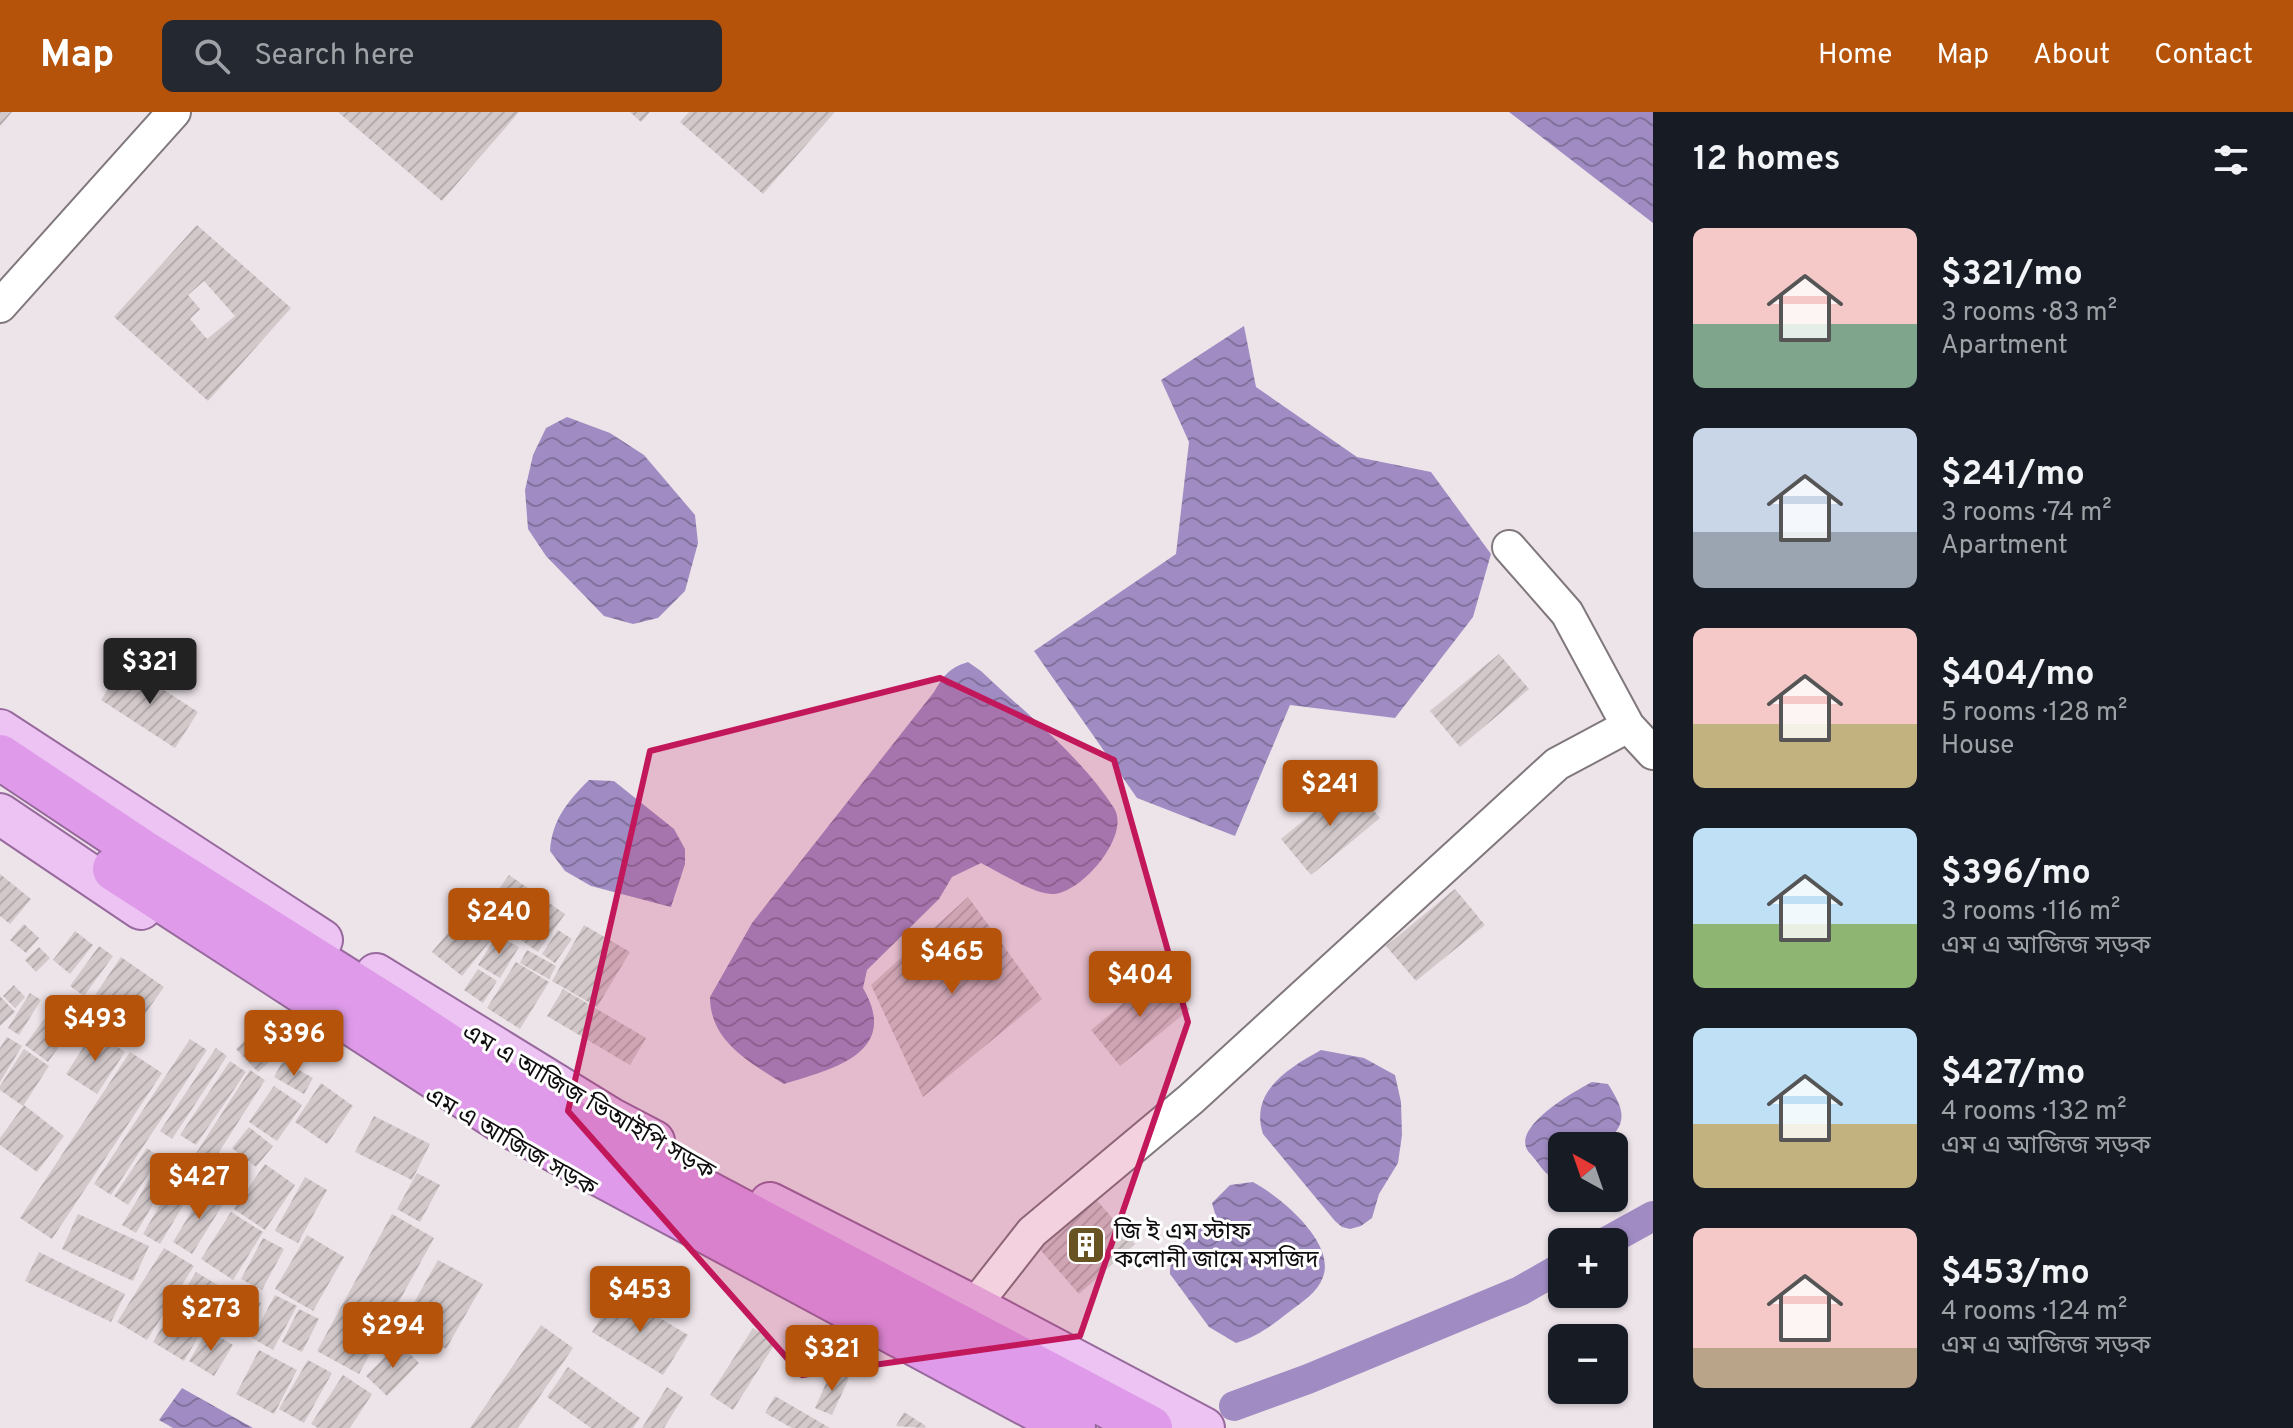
<!DOCTYPE html>
<meta charset="utf-8">
<style>
:root{--surface:#171b24;--page:#242831;--text:#f1f3f6;--muted:#9ea1a6;--accent:#b45309}
body{margin:0;font-family:Overpass,"Noto Sans Bengali",sans-serif;background:var(--page);color:var(--text);height:100vh;display:flex;flex-direction:column;font-size:30px;white-space:nowrap}
*{box-sizing:border-box;margin:0}
p{font-size:26px;color:var(--muted)}
.icon{flex:none;width:44px;height:44px;fill:none;stroke:currentColor;stroke-width:2;stroke-linecap:round;stroke-linejoin:round}
.map{position:relative;flex:1;overflow:hidden}
.drawer{display:flex;flex-direction:column;background:var(--surface);width:640px}
.drawer>*{flex:none}
.needle{width:52px;rotate:320deg}
.fabs{position:absolute;left:1548px;top:1020px;display:grid;gap:16px}
.fabs a{display:grid;place-items:center;width:80px;height:80px;border-radius:12px;background:var(--surface);box-shadow:0 2px 6px #0004;font-size:40px}
.price{position:absolute;translate:-50% -68px;padding:0 18px;border-radius:8px;background:var(--accent);color:#fff;font-size:26px;line-height:52px;filter:drop-shadow(0 2px 4px #0008)}
.price::after{content:'';position:absolute;left:50%;top:48px;width:24px;height:18px;margin-left:-12px;background:inherit;clip-path:polygon(0 0,100% 0,50% 100%)}
.price.current{background:#222;color:#fff}
ul{padding:0;list-style:none}
li{display:flex;align-items:center;gap:24px;height:200px;padding:0 40px}
li span{display:grid;place-items:center;flex:none;width:224px;height:160px;border-radius:12px;color:#555}
li>.icon{margin-inline-start:auto}
span .icon{width:96px;height:96px;fill:#fffc;stroke-width:1}
li b{font-size:34px}
h2{display:flex;justify-content:space-between;align-items:center;height:96px;padding:0 40px;font-size:34px}
header{display:flex;align-items:center;gap:48px;box-sizing:border-box;height:112px;padding:0 40px;background:var(--accent);color:#fff}
header strong{font-size:38px}
nav{display:flex;gap:44px;margin-inline-start:auto;font-size:28px}
.search{width:560px;height:72px;background:var(--page);display:flex;align-items:center;gap:20px;box-sizing:border-box;padding:0 28px;border-radius:12px;color:var(--muted);font-size:30px}
main{display:flex;flex:1;min-height:0}
.map>svg:first-child{display:block}
.water{fill:url(#water-waves)}
.lines{fill:none;stroke-linecap:round;stroke-linejoin:round}
.canal{stroke:#a08cc3;stroke-width:30}
.building{fill:url(#building-hatch);fill-rule:evenodd}
.minor-casing{stroke:#80787d;stroke-width:36}
.major-casing{stroke:#97699d;stroke-width:44}
.highway-casing{stroke:#97699d;stroke-width:48}
.minor{stroke:#fff;stroke-width:32}
.major{stroke:#ecc3f2;stroke-width:40}
.highway{stroke:#df9bea;stroke-width:44}
.marked{fill:#c2185b;fill-opacity:0.2;stroke:#c2185b;stroke-width:6;stroke-linejoin:round}
.labels{text-anchor:middle;stroke-width:6;stroke-linejoin:round;paint-order:stroke}
.street-label{font-size:24px;fill:#100d0e;stroke:#fff}
.poi-label{font-size:24px;fill:#100d0e;stroke:#fff;text-anchor:start}
</style>
<header>
<strong>Map</strong>
<div class="search"><svg class="icon" aria-label="search" viewBox="0 0 24 24"><circle cx="10" cy="10" r="6"/><path d="M15 15l6 6"/></svg>Search here</div>
<nav><a>Home</a><a>Map</a><a>About</a><a>Contact</a></nav>
</header>
<main>
<div class="map">
<svg width="1653" height="1316" viewBox="0 0 1653 1316">
<defs>
<pattern id="water-waves" width="16" height="10" patternUnits="userSpaceOnUse" patternTransform="scale(2)"><rect width="16" height="10" fill="#a08cc3"/><path d="M0 5q4-4 8 0t8 0" fill="none" stroke="#81719d"/></pattern>
<pattern id="building-hatch" width="6" height="6" patternUnits="userSpaceOnUse" patternTransform="scale(2)"><rect width="6" height="6" fill="#d3c9cb"/><path d="M-1 1l2-2M0 6l6-6M5 7l2-2" fill="none" stroke="#b4abad"/></pattern>
</defs>
<rect width="100%" height="100%" fill="#ede4e9"/>
<!-- water -->
<path class="water" d="M1509,0H1653V111Z
M1244,214L1256,275L1357,345L1431,360L1491,442L1473,505L1395,606L1290,593L1235,724L1137,686L1034,539L1176,442L1189,330L1161,268Z
M567,305L610,321L644,343L695,403L698,431L685,479L658,506L633,512L604,504L546,444L528,417L525,378L533,343L546,316Z
M968,550L981,559C1026,602 1080,643 1114,696C1131,723 1083,780 1054,782C1035,783 999,760 981,751L952,765L939,787L867,858L863,876C901,941 833,957 784,972C751,951 710,930 710,885L752,811L934,580C944,563 949,556 968,550Z
M589,668L614,669L674,717L685,737V752L671,795L591,774L565,759L550,739C552,708 567,690 589,668Z
M1321,938L1364,946L1395,963L1401,990L1402,1023L1398,1051L1379,1082L1372,1106L1361,1114L1350,1117L1342,1115L1335,1109L1263,1022C1249,979 1289,956 1321,938Z
M1592,970L1608,972C1626,1000 1628,1012 1602,1034H1562V1062L1556,1066C1544,1063 1541,1054 1533,1045C1531,1042 1527,1039 1526,1035C1518,1011 1575,979 1592,970Z
M1253,1070C1279,1084 1336,1130 1323,1165C1317,1181 1303,1189 1289,1200C1271,1214 1257,1225 1236,1231L1209,1215L1170,1162C1169,1137 1197,1118 1216,1105L1212,1091L1230,1073Z
M182,1276L253,1316H173L159,1308Z"/>
<g class="lines">
<!-- canal -->
<path class="canal" d="M1606,1130L1653,1104
M1234,1294L1308,1267L1520,1179L1562,1155"/>
</g>
<!-- building -->
<path class="building" d="M0,0H12L0,14Z
M338,0H519L442,89Z
M630,0H650L641,10Z
M689,0H835L763,82L680,10Z
M197,113L291,196L208,289L114,205ZM204,169L235,204L207,227L190,207L200,197L188,183Z
M1499,542L1529,577L1460,635L1430,599Z
M124,552L198,600L175,636L101,588Z
M1350,670L1380,706L1311,763L1281,727Z
M0,762L31,787L10,812L0,804Z
M509,763L565,802L538,840L482,801Z
M1455,777L1485,813L1416,869L1386,834Z
M968,785L1042,887L923,985L871,873Z
M461,805L490,829L462,864L432,840Z
M24,812L39,826L26,841L10,828Z
M584,813L630,840L597,895L552,869Z
M558,818L572,827L555,851L542,842Z
M75,819L93,833L70,862L53,848Z
M497,823L519,835L500,866L478,853Z
M99,834L113,844L84,884L70,874Z
M39,835L50,846L36,860L25,848Z
M527,838L556,854L549,867L520,851Z
M121,845L164,875L122,934L80,905Z
M516,850L549,870L520,917L487,896Z
M478,857L497,869L483,891L464,878Z
M1160,861L1190,897L1120,954L1091,918Z
M14,873L25,885L15,896L3,884Z
M563,877L646,926L630,953L547,904Z
M30,881L41,888L19,923L8,916Z
M0,884L15,900L0,914Z
M56,891L79,907L48,950L25,933Z
M94,919L125,940L97,982L66,962Z
M253,921L275,945L258,960L236,937Z
M7,925L22,934L0,970V936Z
M190,927L207,938L111,1083L94,1072Z
M216,936L227,944L172,1027L160,1019Z
M24,937L49,954L23,994L0,978V974Z
M130,940L162,961L52,1127L20,1106Z
M230,949L246,960L196,1033L180,1023Z
M283,949L313,966L304,982L274,965Z
M250,958L265,968L207,1059L191,1049Z
M321,971L353,994L327,1032L295,1010Z
M274,974L302,993L277,1029L249,1010Z
M24,993L64,1024L37,1060L0,1033V1026Z
M374,1004L430,1032L412,1068L355,1040Z
M249,1015L273,1034L256,1055L232,1036Z
M147,1036L160,1045L128,1093L114,1084Z
M163,1045L176,1053L136,1121L122,1113Z
M224,1052L247,1064L238,1081L215,1068Z
M265,1052L295,1073L265,1118L234,1097Z
M417,1061L440,1073L420,1110L397,1097Z
M178,1062L196,1072L160,1132L143,1122Z
M305,1065L327,1078L298,1131L275,1119Z
M205,1077L225,1089L192,1142L173,1130Z
M1093,1084L1135,1132L1079,1182L1037,1134Z
M231,1100L263,1120L233,1168L201,1147Z
M78,1102L149,1134L133,1169L62,1137Z
M392,1102L434,1126L359,1262L317,1239Z
M307,1123L344,1145L313,1199L275,1177Z
M263,1126L284,1137L262,1178L241,1167Z
M164,1136L194,1154L147,1228L117,1210Z
M39,1140L125,1182L111,1210L25,1169Z
M438,1148L483,1172L446,1237L402,1212Z
M196,1160L226,1178L184,1249L153,1230Z
M617,1180L688,1223L663,1263L592,1220Z
M244,1182L261,1191L243,1226L225,1217Z
M275,1183L297,1194L273,1238L252,1226Z
M299,1197L319,1207L302,1240L282,1230Z
M541,1213L573,1236L518,1316H470Z
M753,1216L776,1230L733,1298L710,1283Z
M208,1218L233,1233L214,1264L189,1249Z
M399,1231L419,1251L387,1284L366,1264Z
M259,1238L297,1258L274,1302L236,1282Z
M308,1248L332,1261L304,1311L279,1297Z
M568,1255L640,1306L633,1316H591L547,1285Z
M832,1258L849,1266L832,1303L815,1296Z
M343,1263L372,1282L350,1316H318L311,1312Z
M667,1275L683,1285L664,1316H642Z
M775,1284L830,1316H792L765,1301Z
M904,1300L926,1314L925,1316L896,1314Z"/>
<g class="lines">
<defs>
<path id="minor" d="M0,194L174,0
M1628,614L1653,641
M974,1194L1032,1120L1191,987L1557,652L1628,614L1567,501L1509,435"/>
<path id="major" d="M0,618L322,828
M0,702L141,797
M376,862L612,1007L654,1029
M770,1091L974,1194L1204,1316"/>
<path id="highway" d="M0,645L141,739L395,899L523,984L1150,1316
M115,757L508,1012L1073,1316"/>
</defs>
<!-- minor casing -->
<use href="#minor" class="minor-casing"/>
<!-- major casing -->
<use href="#major" class="major-casing"/>
<!-- highway casing -->
<use href="#highway" class="highway-casing"/>
<!-- minor -->
<use href="#minor" class="minor"/>
<!-- major -->
<use href="#major" class="major"/>
<!-- highway -->
<use href="#highway" class="highway"/>
</g>
<!-- marked area -->
<path class="marked" d="M940,566L1114,648L1188,910L1080,1224L802,1263L568,999L650,639Z"/>
<!-- icons -->
<defs>
<symbol id="building-square" viewBox="-11 -11 22 22"><rect x="-9" y="-9" width="18" height="18" rx="4" fill="#675422" stroke="#fff"/><path d="M-4-6H4V6H1V3H-1V6H-4ZM-2.5-4.3h1.7v1.8h-1.7ZM.8-4.3h1.7v1.8H.8ZM-2.5-1h1.7V.8h-1.7ZM.8-1h1.7V.8H.8Z" fill="#fff"/></symbol>
</defs>
<g fill-rule="evenodd">
<use href="#building-square" x="1064" y="1111" width="44" height="44"/>
</g>
<g class="labels">
<!-- street labels -->
<g class="street-label">
<text transform="translate(589 989) rotate(30)" y="8">এম এ আজিজ ভিআইপি সড়ক</text>
<text transform="translate(511 1029) rotate(30)" y="8">এম এ আজিজ সড়ক</text>
</g>
<!-- poi labels -->
<g class="poi-label">
<text x="1114" y="1127">জি ই এম স্টাফ<tspan x="1114" dy="28">কলোনী জামে মসজিদ</tspan></text>
</g>
</g>
</svg>
<div class="fabs">
<a><svg class="needle" viewBox="-14 -14 28 28"><path d="M0-13l5 13h-10z" fill="#e53935"/><path d="M0 13l5-13h-10z" fill="#9ea1a6"/></svg></a>
<a>+</a>
<a>−</a>
</div>
<b class="price current" style="left:150px;top:594px">$321</b>
<b class="price" style="left:1330px;top:716px">$241</b>
<b class="price" style="left:499px;top:844px">$240</b>
<b class="price" style="left:952px;top:884px">$465</b>
<b class="price" style="left:1140px;top:907px">$404</b>
<b class="price" style="left:95px;top:951px">$493</b>
<b class="price" style="left:294px;top:966px">$396</b>
<b class="price" style="left:199px;top:1109px">$427</b>
<b class="price" style="left:640px;top:1222px">$453</b>
<b class="price" style="left:211px;top:1241px">$273</b>
<b class="price" style="left:393px;top:1258px">$294</b>
<b class="price" style="left:832px;top:1281px">$321</b>
</div>
<section class="drawer">
<h2>12 homes<svg class="icon" aria-label="filters" viewBox="0 0 24 24"><path d="M4 7h16M4 17h16"/><circle cx="9" cy="7" r="2"/><circle cx="15" cy="17" r="2"/></svg></h2>
<ul>
<li><span style="background:linear-gradient(#f6c9c9 60%,#7fa58c 0)"><svg class="icon" aria-label="home" viewBox="0 0 24 24"><path d="M3 11l9-7 9 7M6 9v11h12V9"/></svg></span><div><b>$321/mo</b><p>3 rooms · 83 m²</p><p>Apartment</p></div></li>
<li><span style="background:linear-gradient(#c9d6e8 65%,#9aa5b1 0)"><svg class="icon" aria-label="home" viewBox="0 0 24 24"><path d="M3 11l9-7 9 7M6 9v11h12V9"/></svg></span><div><b>$241/mo</b><p>3 rooms · 74 m²</p><p>Apartment</p></div></li>
<li><span style="background:linear-gradient(#f6c9c9 60%,#c2b280 0)"><svg class="icon" aria-label="home" viewBox="0 0 24 24"><path d="M3 11l9-7 9 7M6 9v11h12V9"/></svg></span><div><b>$404/mo</b><p>5 rooms · 128 m²</p><p>House</p></div></li>
<li><span style="background:linear-gradient(#bfe0f5 60%,#8fb573 0)"><svg class="icon" aria-label="home" viewBox="0 0 24 24"><path d="M3 11l9-7 9 7M6 9v11h12V9"/></svg></span><div><b>$396/mo</b><p>3 rooms · 116 m²</p><p>এম এ আজিজ সড়ক</p></div></li>
<li><span style="background:linear-gradient(#bfe0f5 60%,#c2b280 0)"><svg class="icon" aria-label="home" viewBox="0 0 24 24"><path d="M3 11l9-7 9 7M6 9v11h12V9"/></svg></span><div><b>$427/mo</b><p>4 rooms · 132 m²</p><p>এম এ আজিজ সড়ক</p></div></li>
<li><span style="background:linear-gradient(#f6c9c9 75%,#b9a48a 0)"><svg class="icon" aria-label="home" viewBox="0 0 24 24"><path d="M3 11l9-7 9 7M6 9v11h12V9"/></svg></span><div><b>$453/mo</b><p>4 rooms · 124 m²</p><p>এম এ আজিজ সড়ক</p></div></li>
</ul>
</section>
</main>
